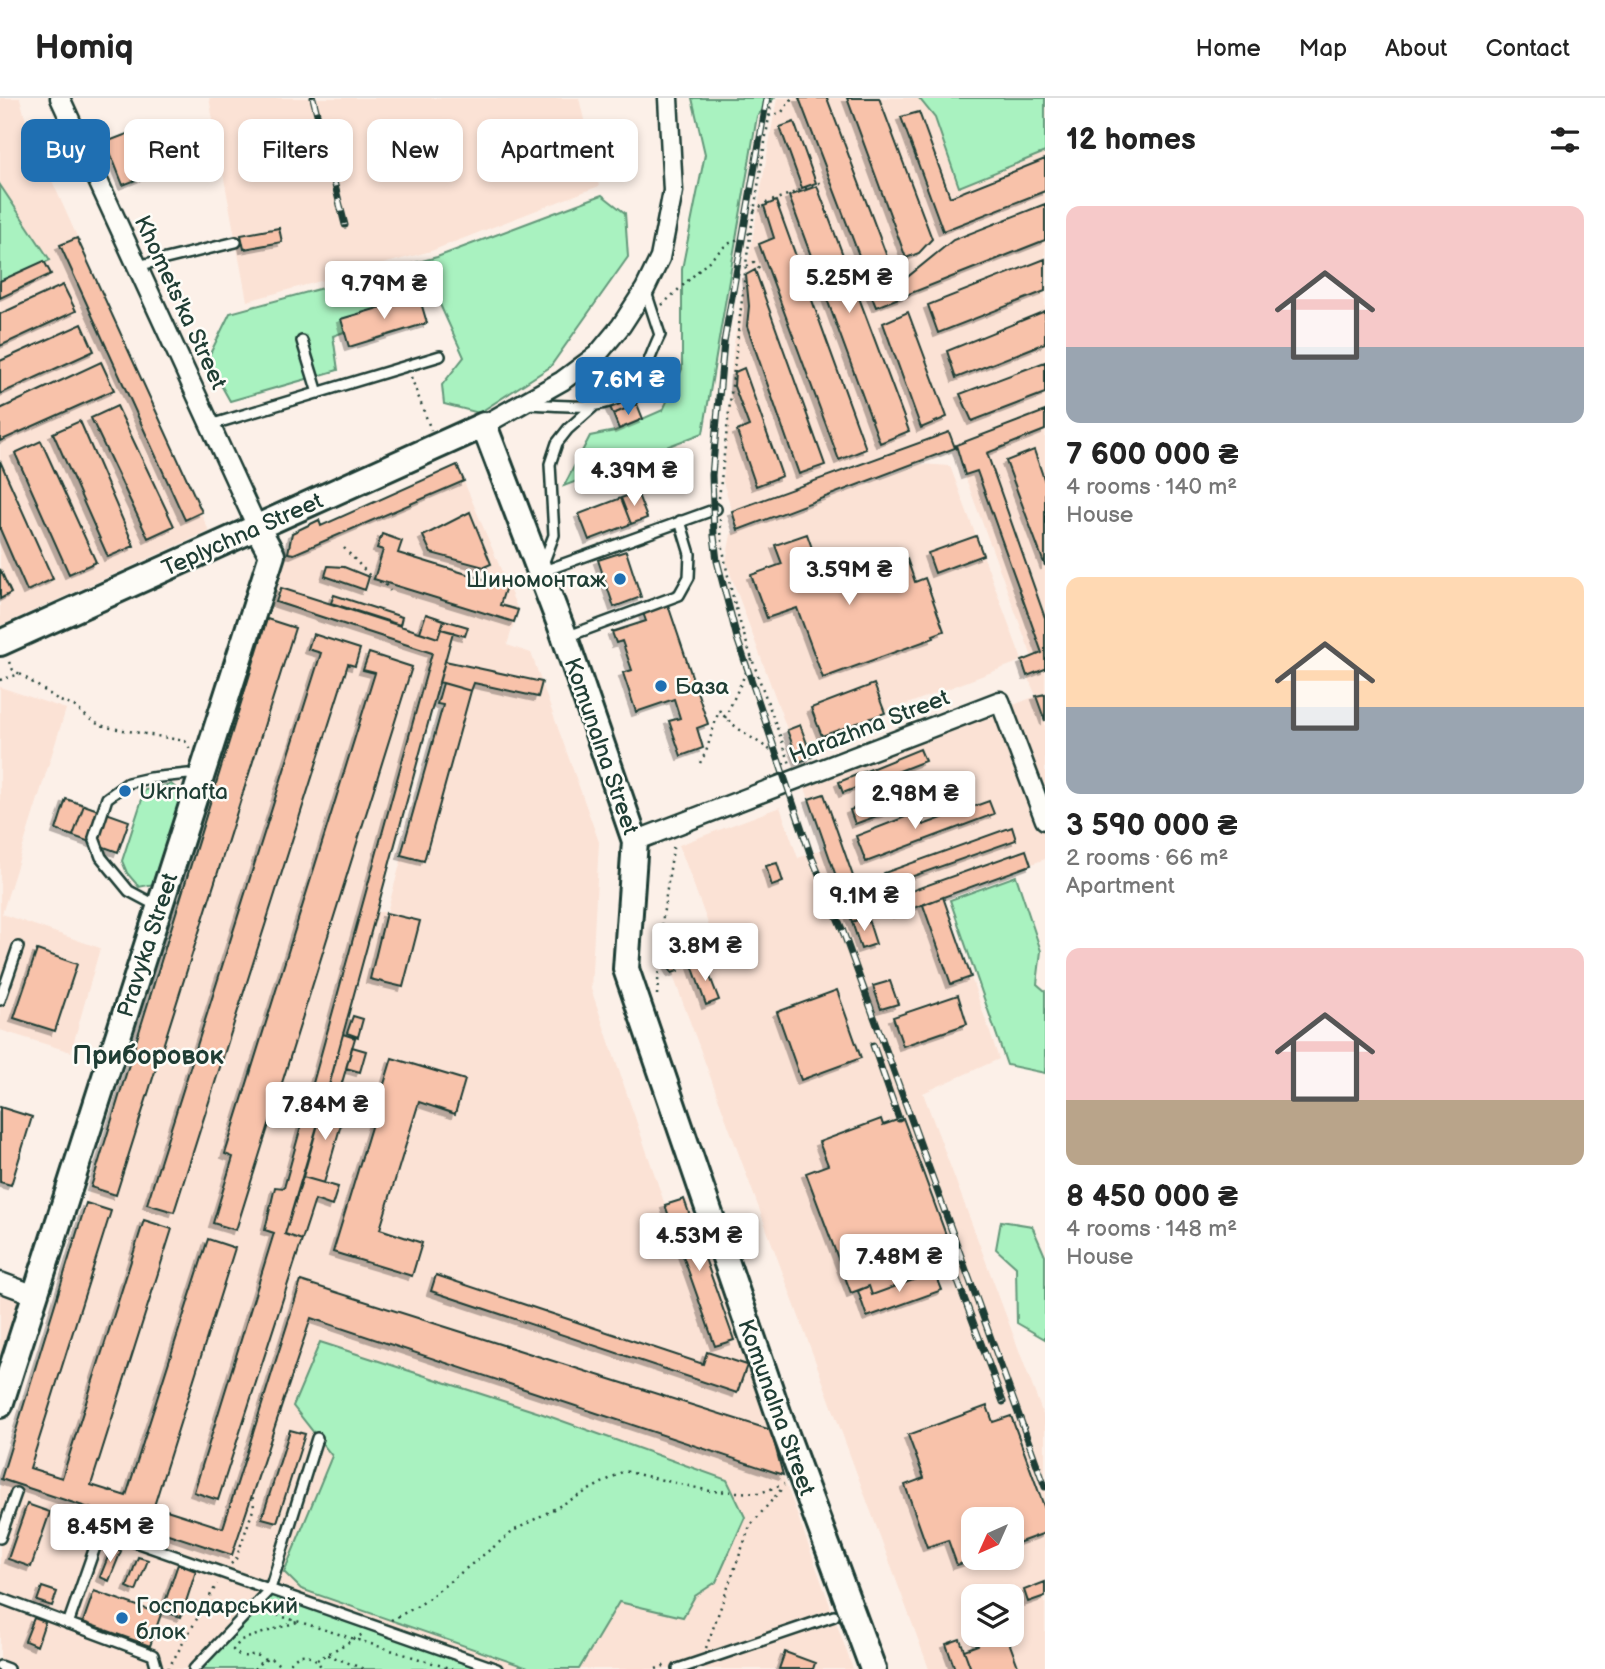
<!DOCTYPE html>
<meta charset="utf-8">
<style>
:root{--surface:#fff;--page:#f6f6f6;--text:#222;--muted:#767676;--line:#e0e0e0;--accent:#1f6fb2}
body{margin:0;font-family:"Balsamiq Sans",sans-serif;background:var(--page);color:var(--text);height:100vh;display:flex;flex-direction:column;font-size:26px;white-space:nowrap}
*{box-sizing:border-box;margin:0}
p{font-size:23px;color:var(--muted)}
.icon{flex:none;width:38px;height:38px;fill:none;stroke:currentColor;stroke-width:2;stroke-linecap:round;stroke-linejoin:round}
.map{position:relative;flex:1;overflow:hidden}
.sheet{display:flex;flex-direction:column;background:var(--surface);width:560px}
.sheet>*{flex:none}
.top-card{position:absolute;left:21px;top:21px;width:665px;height:63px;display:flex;gap:14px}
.needle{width:46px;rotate:225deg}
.controls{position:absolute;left:961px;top:1409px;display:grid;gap:14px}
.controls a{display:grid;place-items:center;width:63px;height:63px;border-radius:14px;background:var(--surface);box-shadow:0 4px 10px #0003;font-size:35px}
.price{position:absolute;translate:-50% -60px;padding:0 16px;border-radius:7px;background:#fff;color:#222;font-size:23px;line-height:46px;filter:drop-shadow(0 2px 4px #0008)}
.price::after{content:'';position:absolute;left:50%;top:42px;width:21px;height:16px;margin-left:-10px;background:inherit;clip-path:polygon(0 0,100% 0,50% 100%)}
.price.on{background:var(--accent);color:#fff}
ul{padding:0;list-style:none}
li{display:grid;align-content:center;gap:14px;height:371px;padding:0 21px}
li span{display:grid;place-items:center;height:217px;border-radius:14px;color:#555}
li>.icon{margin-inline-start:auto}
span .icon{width:126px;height:126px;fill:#fffc;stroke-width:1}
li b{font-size:30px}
h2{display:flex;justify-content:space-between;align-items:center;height:84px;padding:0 21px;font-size:30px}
.chip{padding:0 24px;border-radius:14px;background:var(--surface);box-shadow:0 4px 10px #0003;font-size:24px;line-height:63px}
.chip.on{background:var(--accent);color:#fff}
header{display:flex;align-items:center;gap:42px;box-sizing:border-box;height:98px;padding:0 35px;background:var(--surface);border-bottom:2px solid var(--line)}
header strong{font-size:33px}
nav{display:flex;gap:38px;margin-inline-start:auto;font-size:24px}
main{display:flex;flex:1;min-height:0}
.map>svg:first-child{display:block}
.built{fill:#fbe2d5;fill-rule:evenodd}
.green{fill:#a9f2c0;stroke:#64987a;stroke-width:2}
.building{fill:#f8c2aa;stroke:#1f3d34;stroke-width:2;filter:url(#shadow)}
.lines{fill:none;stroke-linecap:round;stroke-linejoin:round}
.lane-casing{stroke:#1f3d34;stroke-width:14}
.street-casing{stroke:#1f3d34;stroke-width:23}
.secondary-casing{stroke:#1f3d34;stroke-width:30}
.path{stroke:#1f3d34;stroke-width:2.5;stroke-dasharray:2 5;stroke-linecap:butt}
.lane{stroke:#fdfcf7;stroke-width:9}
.street{stroke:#fdfcf7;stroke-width:18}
.secondary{stroke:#fdfcf7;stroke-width:24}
.rail-casing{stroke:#1f3d34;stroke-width:7}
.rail{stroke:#fdfcf7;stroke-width:4.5;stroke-dasharray:13;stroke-linecap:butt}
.poi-dot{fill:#1f6fb2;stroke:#fdfcf7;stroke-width:2.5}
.labels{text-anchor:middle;stroke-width:5;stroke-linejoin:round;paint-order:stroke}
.street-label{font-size:23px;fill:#1f3d34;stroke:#fdfcf7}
.poi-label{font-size:23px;fill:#1f3d34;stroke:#fdfcf7;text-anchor:start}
.quarter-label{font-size:26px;font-weight:bold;fill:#1f3d34;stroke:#fdfcf7}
</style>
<header>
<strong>Homiq</strong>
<nav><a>Home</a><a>Map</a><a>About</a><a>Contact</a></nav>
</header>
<main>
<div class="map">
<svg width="1045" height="1571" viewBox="0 0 1045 1571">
<defs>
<filter id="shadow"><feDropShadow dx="-4" dy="4" stdDeviation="0" flood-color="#0004"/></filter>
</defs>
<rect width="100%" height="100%" fill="#fcf0e8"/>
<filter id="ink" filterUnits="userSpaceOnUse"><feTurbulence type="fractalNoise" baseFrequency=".0143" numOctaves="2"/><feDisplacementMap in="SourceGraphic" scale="14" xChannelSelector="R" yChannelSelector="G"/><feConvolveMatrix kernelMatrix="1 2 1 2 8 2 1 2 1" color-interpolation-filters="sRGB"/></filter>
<g filter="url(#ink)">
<!-- built -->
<path class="built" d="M0,0H20L27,27L209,433L0,528Z
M209,0H579L599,88L431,153L247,203Z
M777,0H919L935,20L960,89L1045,54V761L944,800L999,961L923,995L1045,1322V1571H929L672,875L704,863L709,875L724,869L679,747L780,709L798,760L826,750L805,690L1036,598L1021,563L807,644L812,659L799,664L726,464L731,436L920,366L950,368L1022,562L1032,559L955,351L738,432L723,384L733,251ZM973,1421H1012V1460H973ZM973,1498H1012V1536H973Z
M457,367L518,512L507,547L531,555L599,744L591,891L665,1107L688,1101L771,1332L783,1377L853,1571H0V1384L292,435L319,422L321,428ZM440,584L443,585L437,606L443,608L387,814H377Z
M0,589L66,611L2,816L100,850L71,954L0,932Z
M0,1184L35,1197L0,1307Z"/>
<!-- green -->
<path class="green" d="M692,0H774L757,18L703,335L564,388L590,338L615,333L663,312L682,271V171L705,56Z
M919,0H1045V54L959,89L935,20Z
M0,87L50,162L0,185Z
M602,97L625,115L628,159L550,269L479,315L444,306L442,287L464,259L437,200L333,238L338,272L230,303L207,262L230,215L437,159Z
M171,686L182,695L154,786L139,789L127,775L122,763L145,692Z
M1016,778L1041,853L1037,886L1045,893V975L1007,967L950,802Z
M1001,1123L1032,1128L1045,1158V1241L1017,1225L1016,1169L996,1151Z
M320,1244L540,1315L727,1382L745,1419L716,1484L695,1498L683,1519L619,1504L579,1571H531L301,1491L284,1474L332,1358L293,1308Z
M270,1491L496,1571H194Z"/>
<!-- building -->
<path class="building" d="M799,0H827L892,172L868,181Z
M847,0H879L932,141L919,155L906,160Z
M919,14L950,99L1045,61V93L943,133L901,19Z
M794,24L816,85L802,90L780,29Z
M132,34L149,77L123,87L106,44Z
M817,88L909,333L880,345L789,98Z
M776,103L866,351L839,362L759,146L774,140L764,108Z
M1045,106V142L876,209L870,194L905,181L953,142Z
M279,130L282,144L244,151L241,137Z
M77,140L202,414L185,422L60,147Z
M1045,161V193L938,235L928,207Z
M44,163L51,176L0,200V183Z
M755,172L825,367L799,376L747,228L749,208L746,177Z
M63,187L76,213L0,248V216Z
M419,198L427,225L349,249L341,221Z
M1045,213V245L956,280L947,253Z
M908,214L947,319L921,330L883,225Z
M82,226L94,253L0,296V263Z
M101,264L114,292L0,343V311Z
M1045,264V295L972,323L960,296Z
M744,270L782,378L756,388L737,333L749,328L734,288L735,274Z
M627,282L637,306L613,316L603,292Z
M637,306L643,321L619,331L613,316Z
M117,308L174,428L148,440L91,320Z
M1045,313V332L987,355L1045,520V571L1027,578L1022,563L1042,555L977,373L965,377L956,347Z
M80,323L134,448L108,459L53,335Z
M949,334L955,350L738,432L732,413Z
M41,343L96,464L69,476L15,355Z
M1034,352L1045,384V468L1006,363Z
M0,363L53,481L27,493L0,431Z
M457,367L464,383L294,456L288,455L292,435L319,422L321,428Z
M637,394L647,420L631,426L621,400Z
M621,400L631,426L589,442L579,416Z
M470,414L491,466L484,469L431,455L423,438Z
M382,436L402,443L398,455L506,488L500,507L518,512L514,524L374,481L383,452L377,450Z
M807,436L826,490L868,474L864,461L879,455L884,469L907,461L915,484L925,480L944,533L933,537L934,540L823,580L797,510L767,520L751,477L782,466L775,447Z
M976,438L983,457L935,475L928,455Z
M626,453L641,499L614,509L598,462Z
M328,468L344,469L369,479L365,492L325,478Z
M0,471L11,495L0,501Z
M281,490L438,540L441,531L453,534L325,1002L285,1136L302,1142L218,1402L194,1394L274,1135L265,1132L275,1089L284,1090L432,555L276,504Z
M334,497L402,519L400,527L331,505Z
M667,504L708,626L697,630L703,650L681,658L669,623L680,620L674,601L636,614L623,575L632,572L622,543L616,545L612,534L646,523L642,512Z
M426,516L444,522L438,540L420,534Z
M267,521L295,530L116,1097L91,1089Z
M444,522L468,529L465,538L441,531Z
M313,536L360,551L355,568L348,566L174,1114L147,1106L321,555L308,551Z
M369,555L412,569L236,1132L213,1125L233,1059L225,1056L375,575L363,572Z
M445,563L542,584L538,599L474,585L471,593L439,584Z
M443,585L471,593L424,763L401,757L443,607L437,606Z
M874,586L885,615L822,638L811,610Z
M1045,596V623L1036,598Z
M800,627L812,659L799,664L787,632Z
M920,651L925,663L843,695L839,684Z
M928,682L934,697L855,726L850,712Z
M824,696L867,818L852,824L809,701Z
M66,701L84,707L73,738L56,732Z
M989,703L994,716L866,764L856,738L918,714L923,727Z
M84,707L129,723L118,754L73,738Z
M1012,729L1016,742L888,787L884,775Z
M1026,752L1031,767L897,816L891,800Z
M777,765L783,784L772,788L766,768Z
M943,799L971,879L951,886L923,807Z
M386,815L420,823L403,889L370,881Z
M867,818L876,846L861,851L852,824Z
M37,852L77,866L55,933L14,920Z
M670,855L678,873L672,875L662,858Z
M704,863L719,902L706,907L692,867Z
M890,883L898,906L881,911L873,888Z
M837,892L861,960L801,982L777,914Z
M958,897L967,926L903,948L893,919Z
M353,918L363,921L358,939L347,935Z
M343,936L355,940L339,995L328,992Z
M352,949L366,953L360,974L346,970Z
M392,960L465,982L455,1016L419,1004L380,1131L422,1145L412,1178L333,1154Z
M325,1002L346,1009L324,1085L303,1079Z
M0,1009L32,1019L11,1087L0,1084Z
M903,1020L953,1156L932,1164L935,1174L872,1197L869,1188L851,1195L806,1075L828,1067L819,1044L881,1021L883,1027Z
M303,1079L338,1089L332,1108L315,1102L302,1142L285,1136Z
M684,1101L734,1242L715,1248L665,1107Z
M86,1105L111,1113L30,1370L62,1380L144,1122L172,1131L91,1387L126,1398L208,1141L235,1150L154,1408L223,1430L301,1183L771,1332L783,1377L311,1220L232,1457L1,1381Z
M935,1174L942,1192L867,1219L858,1193L869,1188L872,1197Z
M436,1177L703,1266L707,1254L747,1267L737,1295L431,1193Z
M987,1308L993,1324L1011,1318L1045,1411V1435L1012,1447V1421H973V1460H979L957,1467L948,1442L927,1449L905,1387L924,1380L908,1337Z
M290,1332L305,1336L277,1424L262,1420Z
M27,1406L50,1414L31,1469L8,1461Z
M112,1449L121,1453L109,1483L100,1479Z
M138,1459L148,1462L136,1493L127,1489Z
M178,1466L196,1473L181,1519L162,1513Z
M1045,1484V1498L1028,1504L1024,1492Z
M42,1489L57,1494L52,1508L37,1503Z
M94,1493L161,1516L150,1548L83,1524Z
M34,1520L45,1524L37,1548L25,1543Z
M974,1536H1006L1019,1571H971L964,1552L978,1547Z
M960,1541L964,1552L971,1571H955L946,1546Z
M785,1554L815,1565L813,1571H779Z"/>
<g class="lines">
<defs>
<path id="lane" d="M137,168L236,144
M302,243L318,295
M529,306C565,307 610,317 637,286C646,275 653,250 660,237L645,191
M210,327L440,258
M543,466L554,437L550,366L557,345L568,331L593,309
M541,474L716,411
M566,539L679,497L689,479L690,456L680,423
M159,809L129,793L101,759L94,740L107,700L128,685L150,680L188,676L198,681
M0,902L18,849
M0,1440L16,1395
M0,1500L153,1557L157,1571
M68,1526L101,1432L497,1571
M0,1568L8,1571
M194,1571L270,1491L317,1340
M678,1571L834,1518"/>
<path id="street" d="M60,0L257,429
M484,327L562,283L597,257L621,228L645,191L660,160L673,93L668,0
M635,743L1000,603L1045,722
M0,1184L35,1197"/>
<path id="secondary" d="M0,545L484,327L563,534L635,743L626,871L781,1323L873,1571
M0,1307L272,457L257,429"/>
</defs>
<!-- lane casing -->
<use href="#lane" class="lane-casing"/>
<!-- street casing -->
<use href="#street" class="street-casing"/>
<!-- secondary casing -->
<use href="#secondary" class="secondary-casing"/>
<!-- path -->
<path class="path" d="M769,18L782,14L792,0
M754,113L766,105L822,84
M747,168L754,164L760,171
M662,207L726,147L750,135
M411,279L431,332
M719,400L747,158L772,0
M720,421C725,505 763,587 790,666
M344,450L372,480L385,486L390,493
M9,564L13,572L20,576
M0,582L20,576L60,603L74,608L93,624L106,629L185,643L190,651
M719,612C739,638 768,644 786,668
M725,620L753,559
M700,665L706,654L719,612
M657,897L663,818L674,744
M231,1466L236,1461L254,1409L252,1396
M264,1513L452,1571
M391,1522L420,1507L515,1432L624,1373L710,1393L760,1395L784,1386
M706,1550L750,1428L784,1388
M328,1557L364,1571
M265,1562L255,1556C246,1559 241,1560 233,1552L241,1542L297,1524
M317,1562L363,1536
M168,1571L217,1486
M254,1571L261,1564L270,1560L285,1571
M287,1571C295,1552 313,1552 322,1571
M656,1571L669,1566"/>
<!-- lane -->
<use href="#lane" class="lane"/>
<!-- street -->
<use href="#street" class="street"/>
<!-- secondary -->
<use href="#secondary" class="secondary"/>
<defs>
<path id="rail" d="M313,0L345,127
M767,0L724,244L712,377L714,438L717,463L737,540L810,755L842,831L1045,1389
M873,947L899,1021
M948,1157L1003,1304"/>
</defs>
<!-- rail casing -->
<use href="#rail" class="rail-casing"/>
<!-- rail -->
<use href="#rail" class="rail"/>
</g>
</g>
<!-- markers -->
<g class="poi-dot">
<circle cx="620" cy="481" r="7"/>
<circle cx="661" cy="588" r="7"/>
<circle cx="125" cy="693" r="7"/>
<circle cx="122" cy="1520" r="7"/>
</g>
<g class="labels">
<!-- street labels -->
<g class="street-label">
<text transform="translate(181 204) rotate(65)" y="8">Khomets'ka Street</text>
<text transform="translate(242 436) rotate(-24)" y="8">Teplychna Street</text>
<text transform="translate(869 628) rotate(-21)" y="8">Harazhna Street</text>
<text transform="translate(602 648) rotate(71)" y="8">Komunalna Street</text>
<text transform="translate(147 847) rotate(-72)" y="8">Pravyka Street</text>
<text transform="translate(777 1309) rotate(70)" y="8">Komunalna Street</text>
</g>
<!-- poi labels -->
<g class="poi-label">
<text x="606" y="489" text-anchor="end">Шиномонтаж</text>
<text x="675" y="596">База</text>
<text x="139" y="701">Ukrnafta</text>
<text x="136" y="1515">Господарський<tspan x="136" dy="26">блок</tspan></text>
</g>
<!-- quarter labels -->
<g class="quarter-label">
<text x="148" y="966">Приборовок</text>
</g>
</g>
</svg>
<div class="controls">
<a><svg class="needle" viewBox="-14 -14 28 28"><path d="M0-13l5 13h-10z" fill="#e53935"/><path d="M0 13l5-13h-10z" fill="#767676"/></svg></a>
<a><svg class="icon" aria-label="layers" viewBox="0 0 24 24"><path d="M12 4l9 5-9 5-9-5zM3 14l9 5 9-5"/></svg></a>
</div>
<b class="price" style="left:849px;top:217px">5.25M ₴</b>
<b class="price" style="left:384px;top:223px">9.79M ₴</b>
<b class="price on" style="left:628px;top:319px">7.6M ₴</b>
<b class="price" style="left:634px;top:410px">4.39M ₴</b>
<b class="price" style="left:849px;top:509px">3.59M ₴</b>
<b class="price" style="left:915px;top:733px">2.98M ₴</b>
<b class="price" style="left:864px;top:835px">9.1M ₴</b>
<b class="price" style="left:705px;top:885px">3.8M ₴</b>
<b class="price" style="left:325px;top:1044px">7.84M ₴</b>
<b class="price" style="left:699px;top:1175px">4.53M ₴</b>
<b class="price" style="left:899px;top:1196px">7.48M ₴</b>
<b class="price" style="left:110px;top:1466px">8.45M ₴</b>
<div class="top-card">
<a class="chip on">Buy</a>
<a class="chip">Rent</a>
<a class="chip">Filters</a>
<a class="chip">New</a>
<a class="chip">Apartment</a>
</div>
</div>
<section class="sheet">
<h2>12 homes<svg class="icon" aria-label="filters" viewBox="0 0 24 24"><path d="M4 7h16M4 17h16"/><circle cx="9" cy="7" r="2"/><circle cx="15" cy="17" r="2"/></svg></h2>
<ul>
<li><span style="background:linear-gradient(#f6c9c9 65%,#9aa5b1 0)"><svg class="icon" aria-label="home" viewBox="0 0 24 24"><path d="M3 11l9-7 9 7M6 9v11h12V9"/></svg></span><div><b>7 600 000 ₴</b><p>4 rooms · 140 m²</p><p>House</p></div></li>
<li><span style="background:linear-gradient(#ffd9b3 60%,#9aa5b1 0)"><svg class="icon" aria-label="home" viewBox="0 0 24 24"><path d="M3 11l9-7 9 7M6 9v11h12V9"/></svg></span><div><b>3 590 000 ₴</b><p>2 rooms · 66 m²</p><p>Apartment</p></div></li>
<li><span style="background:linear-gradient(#f6c9c9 70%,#b9a48a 0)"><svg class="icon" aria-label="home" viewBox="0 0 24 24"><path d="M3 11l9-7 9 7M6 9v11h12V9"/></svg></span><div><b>8 450 000 ₴</b><p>4 rooms · 148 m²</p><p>House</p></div></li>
</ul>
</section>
</main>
